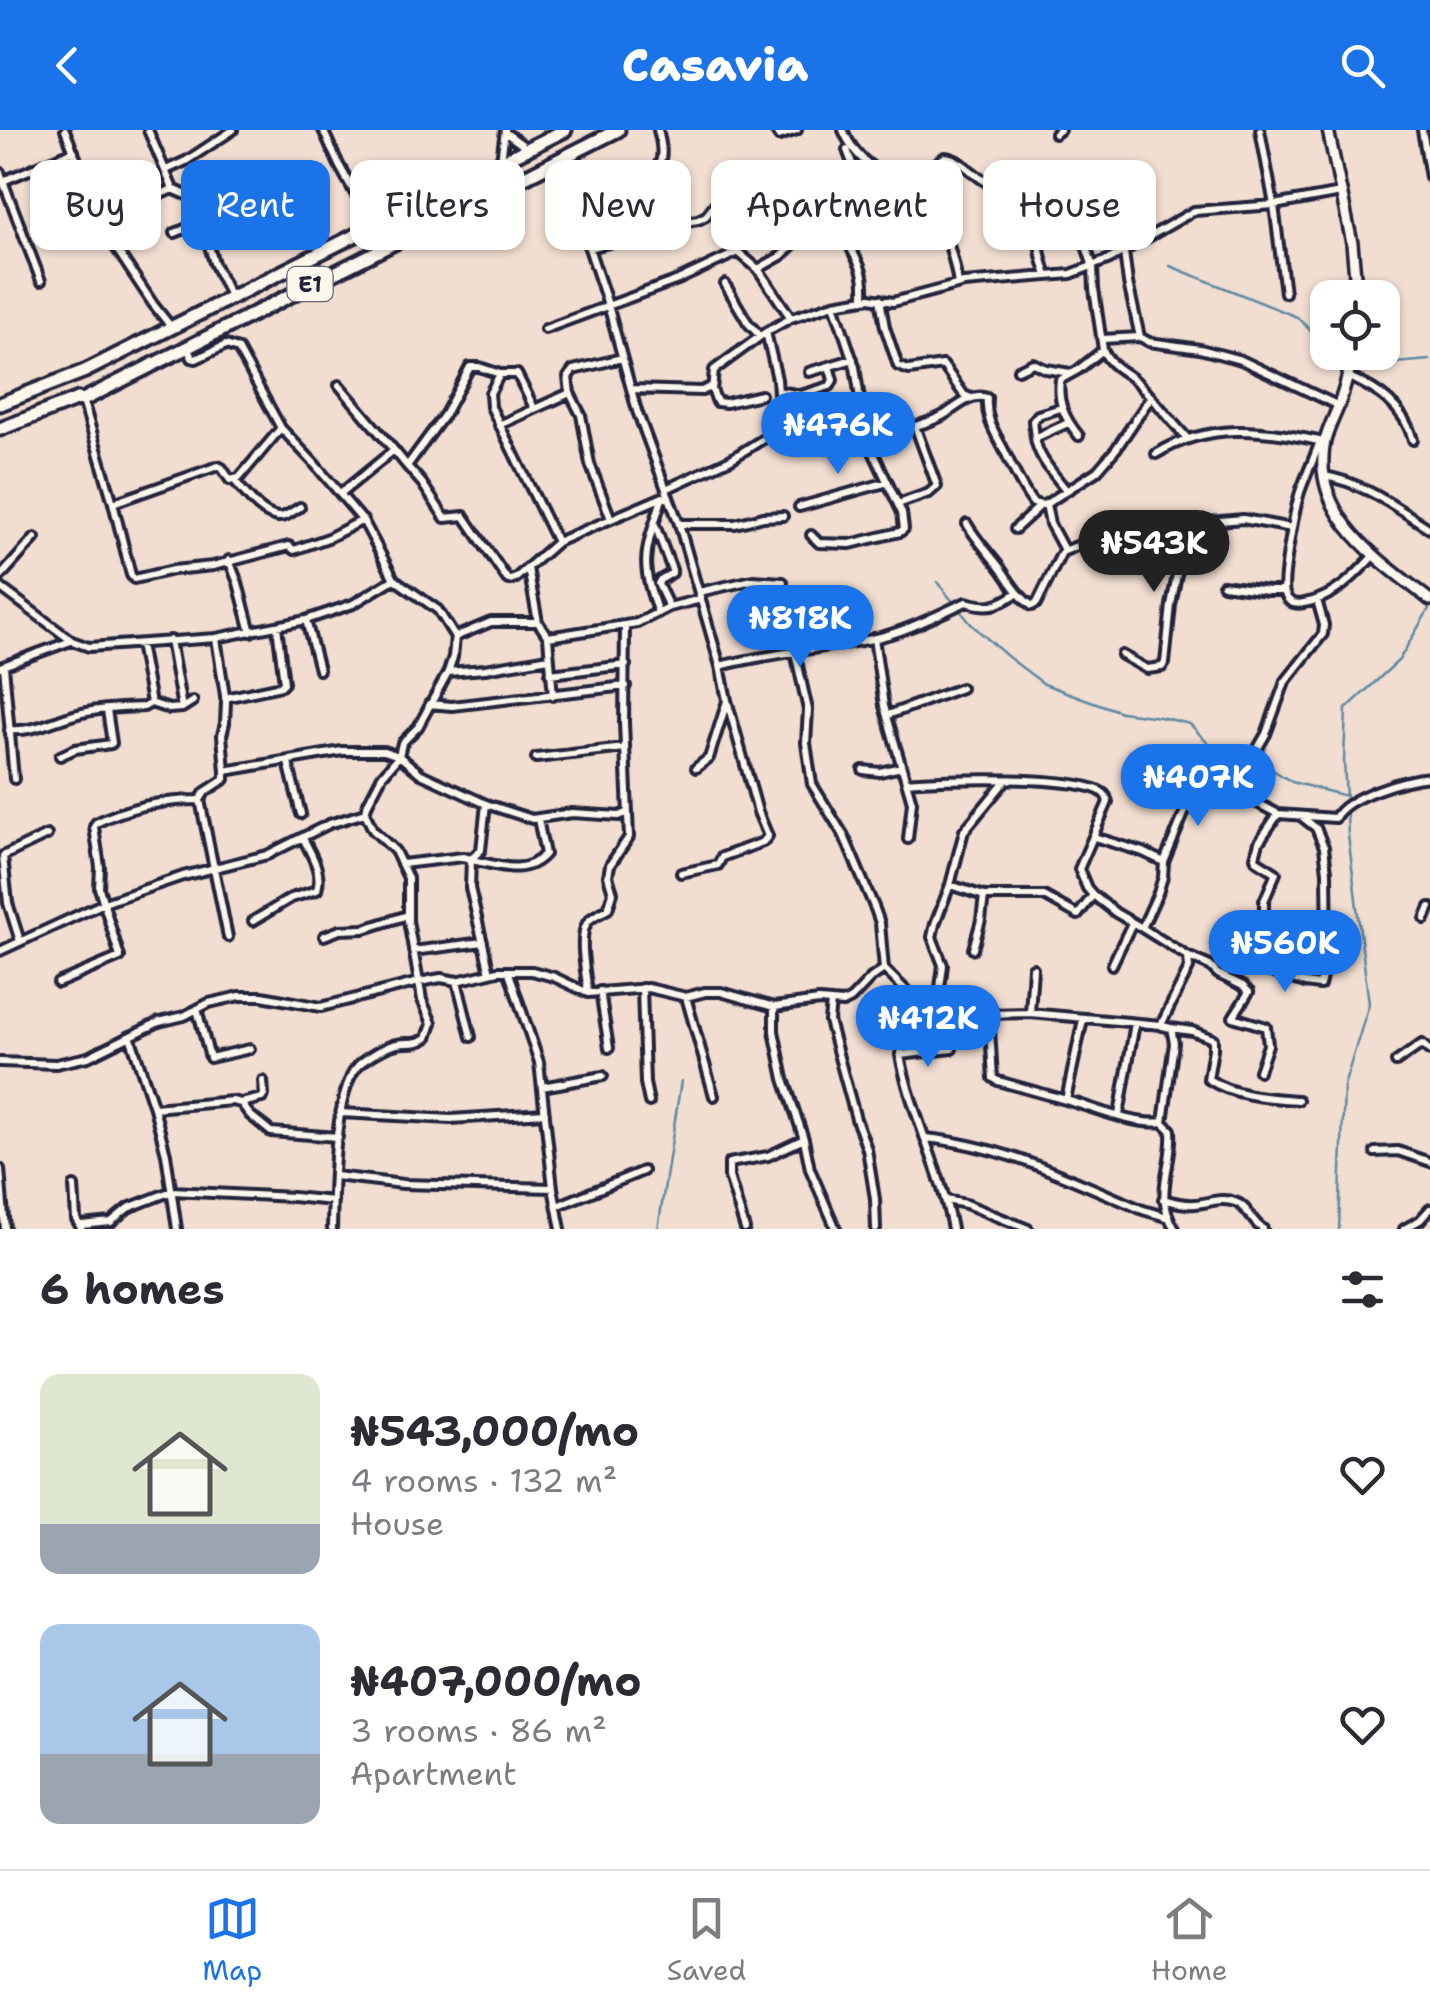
<!DOCTYPE html>
<meta charset="utf-8">
<style>
:root{--surface:#fff;--page:#f7f7f7;--text:#2b2b33;--muted:#7c7c81;--line:#e1e1e2;--accent:#1a73e8}
body{margin:0;font-family:"Shantell Sans",sans-serif;background:var(--page);color:var(--text);height:100vh;display:flex;flex-direction:column;font-size:38px;white-space:nowrap}
*{box-sizing:border-box;margin:0}
p{font-size:32px;color:var(--muted)}
.icon{flex:none;width:55px;height:55px;fill:none;stroke:currentColor;stroke-width:2;stroke-linecap:round;stroke-linejoin:round}
.map{position:relative;height:1099px;overflow:hidden}
.side{display:flex;flex-direction:column;background:var(--surface);flex:1}
.side>*{flex:none}
.banner{position:absolute;left:30px;top:30px;width:1370px;height:90px;display:flex;gap:20px}
.controls{position:absolute;left:1310px;top:150px;display:grid;gap:20px}
.controls a{display:grid;place-items:center;width:90px;height:90px;border-radius:20px;background:var(--surface);box-shadow:0 2px 8px #0004;font-size:50px}
.price{position:absolute;translate:-50% -85px;padding:0 22px;border-radius:35px;background:var(--accent);color:#fff;font-size:32px;line-height:65px;filter:drop-shadow(0 2px 5px #0008)}
.price::after{content:'';position:absolute;left:50%;top:60px;width:30px;height:22px;margin-left:-15px;background:inherit;clip-path:polygon(0 0,100% 0,50% 100%)}
.price.on{background:#222;color:#fff}
ul{padding:0;list-style:none}
li{display:flex;align-items:center;gap:30px;height:250px;padding:0 40px}
li span{display:grid;place-items:center;flex:none;width:280px;height:200px;border-radius:20px;color:#555}
li>.icon{margin-inline-start:auto}
span .icon{width:120px;height:120px;fill:#fffc;stroke-width:1}
li b{font-size:42px}
h2{display:flex;justify-content:space-between;align-items:center;height:120px;padding:0 40px;font-size:42px}
.tag{padding:0 35px;border-radius:20px;background:var(--surface);box-shadow:0 2px 8px #0004;font-size:35px;line-height:90px}
.tag.on{background:var(--accent);color:#fff}
header{display:flex;justify-content:space-between;align-items:center;height:130px;padding:0 40px;background:var(--accent);color:#fff;font-size:45px;font-weight:800}
.tab-bar{display:flex;justify-content:space-around;align-items:center;height:140px;border-top:2px solid var(--line);background:var(--surface);font-size:28px;color:var(--muted)}
.tab-bar a{display:grid;justify-items:center;gap:5px}
.tab-bar .on{color:var(--accent)}
.map>svg:first-child{display:block}
.lines{fill:none;stroke-linecap:round;stroke-linejoin:round}
.stream{stroke:#5f8aa3;stroke-width:2.5}
.street-casing{stroke:#22223b;stroke-width:14}
.secondary-casing{stroke:#22223b;stroke-width:16}
.highway-casing{stroke:#22223b;stroke-width:19}
.street{stroke:#fbf7ec;stroke-width:6}
.secondary{stroke:#fbf7ec;stroke-width:9}
.highway{stroke:#fbf7ec;stroke-width:11}
.labels{text-anchor:middle;stroke-width:8;stroke-linejoin:round;paint-order:stroke}
.shield{fill:#fbf7ec;stroke:#636270;stroke-width:2.5}
.shield-label{font-size:22px;font-weight:bold;fill:#22223b}
</style>
<header><svg class="icon" aria-label="back" viewBox="0 0 24 24"><path d="M15 5l-7 7 7 7"/></svg>Casavia<svg class="icon" aria-label="search" viewBox="0 0 24 24"><circle cx="10" cy="10" r="6"/><path d="M15 15l6 6"/></svg></header>
<div class="map">
<svg width="1430" height="1099" viewBox="0 0 1430 1099">
<rect width="100%" height="100%" fill="#f1ded1"/>
<filter id="ink" filterUnits="userSpaceOnUse"><feTurbulence type="fractalNoise" baseFrequency=".01" numOctaves="2"/><feDisplacementMap in="SourceGraphic" scale="20" xChannelSelector="R" yChannelSelector="G"/><feConvolveMatrix kernelMatrix="1 2 1 2 8 2 1 2 1" color-interpolation-filters="sRGB"/></filter>
<g filter="url(#ink)">
<g class="lines">
<!-- stream -->
<path class="stream" d="M1170,136L1297,187L1328,218
M1332,222L1349,229
M1357,231L1372,235L1430,230
M937,452L971,494L1008,527L1044,554L1121,582L1160,587L1190,594L1214,620L1244,622L1292,652L1346,666
M658,1099L681,951
M1339,1099L1344,956L1369,874L1348,705L1344,631L1346,579L1399,530L1430,477"/>
<defs>
<path id="street" d="M65,0L106,103L153,174L172,198
M148,0L173,59L191,67L197,75L214,133L231,168
M323,0L339,35L373,96
M775,0L779,6L797,0
M843,0C852,22 869,38 891,48C900,53 910,56 918,62C943,84 953,123 958,154
M1260,0L1274,75L1285,163
M1422,0L1430,47
M506,3L528,19
M1055,4L1060,0
M847,20L872,87L866,93L848,101C846,117 858,127 862,142C865,151 864,160 864,169
M501,31L505,0
M554,32L589,118L608,175L637,281L679,394L720,536L727,570L758,682L768,706L763,712L722,727L718,735L681,743
M166,40L186,31L233,0
M0,42L3,51L74,21
M3,51L41,151
M626,57C658,39 668,38 658,0
M918,62L934,35L945,27C963,29 975,48 992,55L1022,43
M100,89L173,59
M175,103L202,92
M589,118L629,108L660,96L698,90L706,86L715,74
M1124,122L1128,153L1140,207L1149,212L1200,219L1241,230L1339,276
M758,139L781,126L803,105
M1047,146C1044,135 1038,121 1040,109C1041,104 1042,99 1042,94L1058,89L1078,92L1093,137L1094,159L1103,220C1110,237 1125,241 1138,253C1155,270 1170,290 1187,308
M725,154L748,193L760,206
M880,169L885,197L898,236L909,240L943,235L964,265L971,268
M834,174L855,237L866,307C892,300 920,298 944,285C957,277 972,262 987,268C985,290 996,304 1005,322C1014,341 1021,357 1033,373L1041,375
M545,199L678,150L738,122L758,139L791,188
M766,202L777,249L781,302
M1102,209L1140,207
M1018,240L1033,233L1046,239L1070,243
M809,242L853,229
M500,244L490,263L491,277L557,412
M1349,247C1379,260 1404,277 1413,310
M339,255L394,320L340,364
M631,259L702,261L712,256
M778,261L801,265L830,256L833,250L829,236
M570,263L581,285L590,334L611,389
M761,265L726,273L717,272L712,260L714,240L766,202L791,188L834,174L870,168L893,172L964,153L1071,144L1110,129L1194,81L1274,75L1341,63
M83,271L113,373L131,445L134,449L173,440L213,436L289,416L294,420L328,408L363,390
M534,278L517,244H500L479,237H470L445,284L407,336L422,353L445,388L464,386L507,449L510,450L516,448L557,412L663,367L669,369
M499,295L570,263L568,247L573,240L622,228
M1079,306C1065,289 1057,272 1060,250L1078,240L1103,220
M1035,308L1033,291L1038,285L1061,278
M1320,311C1314,329 1306,345 1300,362C1295,378 1281,451 1285,464C1288,473 1295,475 1304,473C1334,468 1354,447 1374,425
M394,320L407,336
M1156,324C1208,292 1262,299 1319,311
M1324,346C1363,352 1397,378 1430,399
M234,350C245,362 260,385 278,387C285,388 293,381 300,377
M666,359L731,329L776,301L821,312H835L866,307L902,383L904,399L900,402L850,414L819,413L811,405
M1066,360C1054,344 1038,328 1035,308L1068,293
M113,373L218,336L222,338L230,350L239,348L281,298
M898,374L929,363L937,356L915,296
M1046,374L1050,394L1064,420
M799,377L888,352
M679,394H735L763,387L783,386
M967,394C977,411 989,423 1001,439C1011,453 1018,466 1032,476L1037,473L1062,422L1128,395L1187,394L1243,389L1292,398
M655,395L672,440V443L660,450L658,454L669,477
M1015,399L1041,375L1046,374L1097,341L1116,319L1151,267
M229,430L238,453L251,502
M528,438L538,492L548,507L553,566
M0,447L35,408
M1223,455L1268,461H1284
M0,457L72,511L89,517L216,508L306,490L353,474L394,449
M699,462L753,450L783,452
M658,483C638,430 646,420 662,369
M306,490L319,540
M455,507L491,492H538
M548,507L637,493L669,477L701,469
M216,508L226,572L225,593L222,605L225,641
M874,508L884,576L912,672L908,709
M170,510L182,578L193,571
M140,514L151,573
M795,522L808,580L806,613L812,654L844,706L875,779L880,793L884,839L926,880L937,881
M1122,525L1147,539L1162,537L1165,533L1171,475L1187,394
M4,536L14,649
M720,536C770,523 822,519 872,509C906,502 935,486 966,472C988,478 997,477 1017,463
M0,537L71,511
M448,542L485,539L549,528
M550,544L626,535
M225,568L281,556L284,553L277,496
M429,574L452,576L626,556
M888,585L961,558
M9,600C36,603 61,586 87,582C105,578 125,578 144,577L151,573L169,579L182,578
M60,626L75,619L111,614L112,613L107,580
M536,628L625,618
M288,632L301,684
M696,638L709,628L727,571
M863,640L880,642L901,637
M907,652C937,649 1089,644 1105,665C1107,667 1107,670 1108,672L1079,739L1087,758L1093,765L1078,785L1044,766H984L950,755
M1236,656L1266,604L1285,552L1323,504L1324,495L1317,470
M486,674L481,720L471,729L470,758L490,843
M1278,684L1335,688C1346,666 1406,649 1430,647
M1094,707L1143,722L1164,732
M472,730C498,735 525,747 545,724L538,689
M402,734L463,727L471,729
M1093,765L1116,783L1142,798
M1425,789L1430,777
M253,791L291,768L317,760C323,742 311,724 303,708
M324,806L340,800L364,799L408,785
M228,807L200,670L205,662L225,649V641L342,621H384L399,626L421,644L486,674L532,689L572,683L619,686L628,682
M20,811L8,773L3,726L47,705
M973,819L981,790L984,766
M0,821L104,773L183,746L267,725L329,694L365,683
M413,821L483,812
M1112,835L1132,793
M509,843L539,932L553,1058L561,1099
M457,851L471,907
M58,853L120,827L99,758L100,737L94,697L96,693C128,677 165,670 200,670
M642,858L645,953L649,972
M600,861L609,918
M588,862C586,845 578,807 587,793C591,786 602,783 608,779L613,763L608,746L610,735L629,707L624,593L625,495
M686,867L714,966
M831,872L829,891L856,989L867,1019L875,1069L876,1099
M774,877V901L784,949L804,1009L810,1039L836,1099
M197,879L210,928L250,919
M926,880L903,910L900,925C911,984 941,1039 952,1099
M1030,883L1033,838
M989,884L937,881L943,835L932,807L935,794L950,755L964,701L1005,651
M1083,889L1066,970C1094,978 1135,996 1163,992
M1162,896L1171,898L1174,913L1163,992L1171,1000C1174,1036 1152,1063 1175,1099
M1171,898L1192,901L1213,909V919L1208,949C1233,966 1268,968 1298,970
M130,906L154,978L166,1024L177,1099
M900,925L952,919
M0,932L56,934L88,927L159,892L184,886L209,873L240,866H262L321,877L419,852L408,791V748L395,721L373,700L365,683L368,673L382,646L399,626L402,613L418,597L448,542L453,527L455,507L438,480L394,449L364,392L313,332L281,298L238,219L226,215L196,229L192,228L187,217
M1396,932L1422,914L1430,921
M1259,941L1268,915L1266,897L1233,887L1249,862L1243,856L1218,844L1210,836L1187,826L1142,798L1158,763L1163,747L1164,732L1190,669L1219,644H1223L1248,668L1278,684L1259,712L1255,727L1257,731L1276,743L1264,771V800L1252,836L1305,853L1320,855L1328,821L1327,742L1324,717L1316,698L1302,687
M542,957L603,946
M1066,970L998,951L993,948L989,884L1030,883L1161,895L1189,838L1188,827
M241,973L250,985L271,1002L338,1007
M154,978L232,971L241,973L262,968L264,965L263,951
M341,983L451,989L545,983
M1119,985L1135,893
M925,1008C1002,1015 1073,1050 1143,1080L1167,1087
M1375,1022L1398,1021L1430,1032
M0,1039L5,1099
M335,1046L403,1054L553,1058
M74,1056L76,1089L81,1098
M1163,1069C1174,1072 1184,1075 1195,1074C1209,1073 1221,1067 1235,1072C1248,1076 1251,1092 1263,1099
M946,1070L966,1074L1028,1099
M557,1076L643,1041
M81,1095L111,1092L128,1078L172,1061L293,1067L333,1071
M332,1099C333,1064 333,952 362,932C372,925 386,916 397,914C409,912 416,915 427,908L432,893L422,870L419,852L441,848L457,851L498,841H532L554,847L588,863L648,858L686,867L705,862H721L774,877L819,871L843,873L851,869L871,848L884,839
M745,1099L729,1047V1033L768,1026L804,1009
M1404,1099L1420,1090L1430,1079"/>
<path id="secondary" d="M1328,0L1352,113L1357,168
M1353,222C1350,241 1345,257 1339,275C1334,287 1328,299 1325,311C1309,386 1381,431 1430,470"/>
<path id="highway" d="M0,274L85,241L565,0
M0,299L78,269L83,270L618,0"/>
</defs>
<!-- street casing -->
<use href="#street" class="street-casing"/>
<!-- secondary casing -->
<use href="#secondary" class="secondary-casing"/>
<!-- highway casing -->
<use href="#highway" class="highway-casing"/>
<!-- street -->
<use href="#street" class="street"/>
<!-- secondary -->
<use href="#secondary" class="secondary"/>
<!-- highway -->
<use href="#highway" class="highway"/>
</g>
</g>
<g class="labels">
<!-- shield labels -->
<rect class="shield" x="287.5" y="137" width="45" height="34" rx="8"/>
<g class="shield-label">
<text x="310" y="162">E1</text>
</g>
</g>
</svg>
<div class="controls">
<a><svg class="icon" aria-label="locate" viewBox="0 0 24 24"><circle cx="12" cy="12" r="6"/><path d="M12 2v4M12 18v4M2 12h4M18 12h4"/></svg></a>
</div>
<b class="price" style="left:838px;top:347px">₦476K</b>
<b class="price on" style="left:1154px;top:465px">₦543K</b>
<b class="price" style="left:800px;top:540px">₦818K</b>
<b class="price" style="left:1198px;top:699px">₦407K</b>
<b class="price" style="left:1285px;top:865px">₦560K</b>
<b class="price" style="left:928px;top:940px">₦412K</b>
<div class="banner">
<a class="tag">Buy</a>
<a class="tag on">Rent</a>
<a class="tag">Filters</a>
<a class="tag">New</a>
<a class="tag">Apartment</a>
<a class="tag">House</a>
</div>
</div>
<section class="side">
<h2>6 homes<svg class="icon" aria-label="filters" viewBox="0 0 24 24"><path d="M4 7h16M4 17h16"/><circle cx="9" cy="7" r="2"/><circle cx="15" cy="17" r="2"/></svg></h2>
<ul>
<li><span style="background:linear-gradient(#dfe7d0 75%,#9aa5b1 0)"><svg class="icon" aria-label="home" viewBox="0 0 24 24"><path d="M3 11l9-7 9 7M6 9v11h12V9"/></svg></span><div><b>₦543,000/mo</b><p>4 rooms · 132 m²</p><p>House</p></div><svg class="icon" aria-label="heart" viewBox="0 0 24 24"><path d="M12 20l-8-8c-3-5 5-10 8-4 3-6 11-1 8 4z"/></svg></li>
<li><span style="background:linear-gradient(#a9c7e8 65%,#9aa5b1 0)"><svg class="icon" aria-label="home" viewBox="0 0 24 24"><path d="M3 11l9-7 9 7M6 9v11h12V9"/></svg></span><div><b>₦407,000/mo</b><p>3 rooms · 86 m²</p><p>Apartment</p></div><svg class="icon" aria-label="heart" viewBox="0 0 24 24"><path d="M12 20l-8-8c-3-5 5-10 8-4 3-6 11-1 8 4z"/></svg></li>
</ul>
</section>
<nav class="tab-bar">
<a class="on"><svg class="icon" aria-label="map" viewBox="0 0 24 24"><path d="M3 6l6-2 6 2 6-2v14l-6 2-6-2-6 2zM9 4v14M15 6v14"/></svg>Map</a>
<a><svg class="icon" aria-label="saved" viewBox="0 0 24 24"><path d="M7 4h10v16l-5-4-5 4z"/></svg>Saved</a>
<a><svg class="icon" aria-label="home" viewBox="0 0 24 24"><path d="M3 11l9-7 9 7M6 9v11h12V9"/></svg>Home</a>
</nav>
